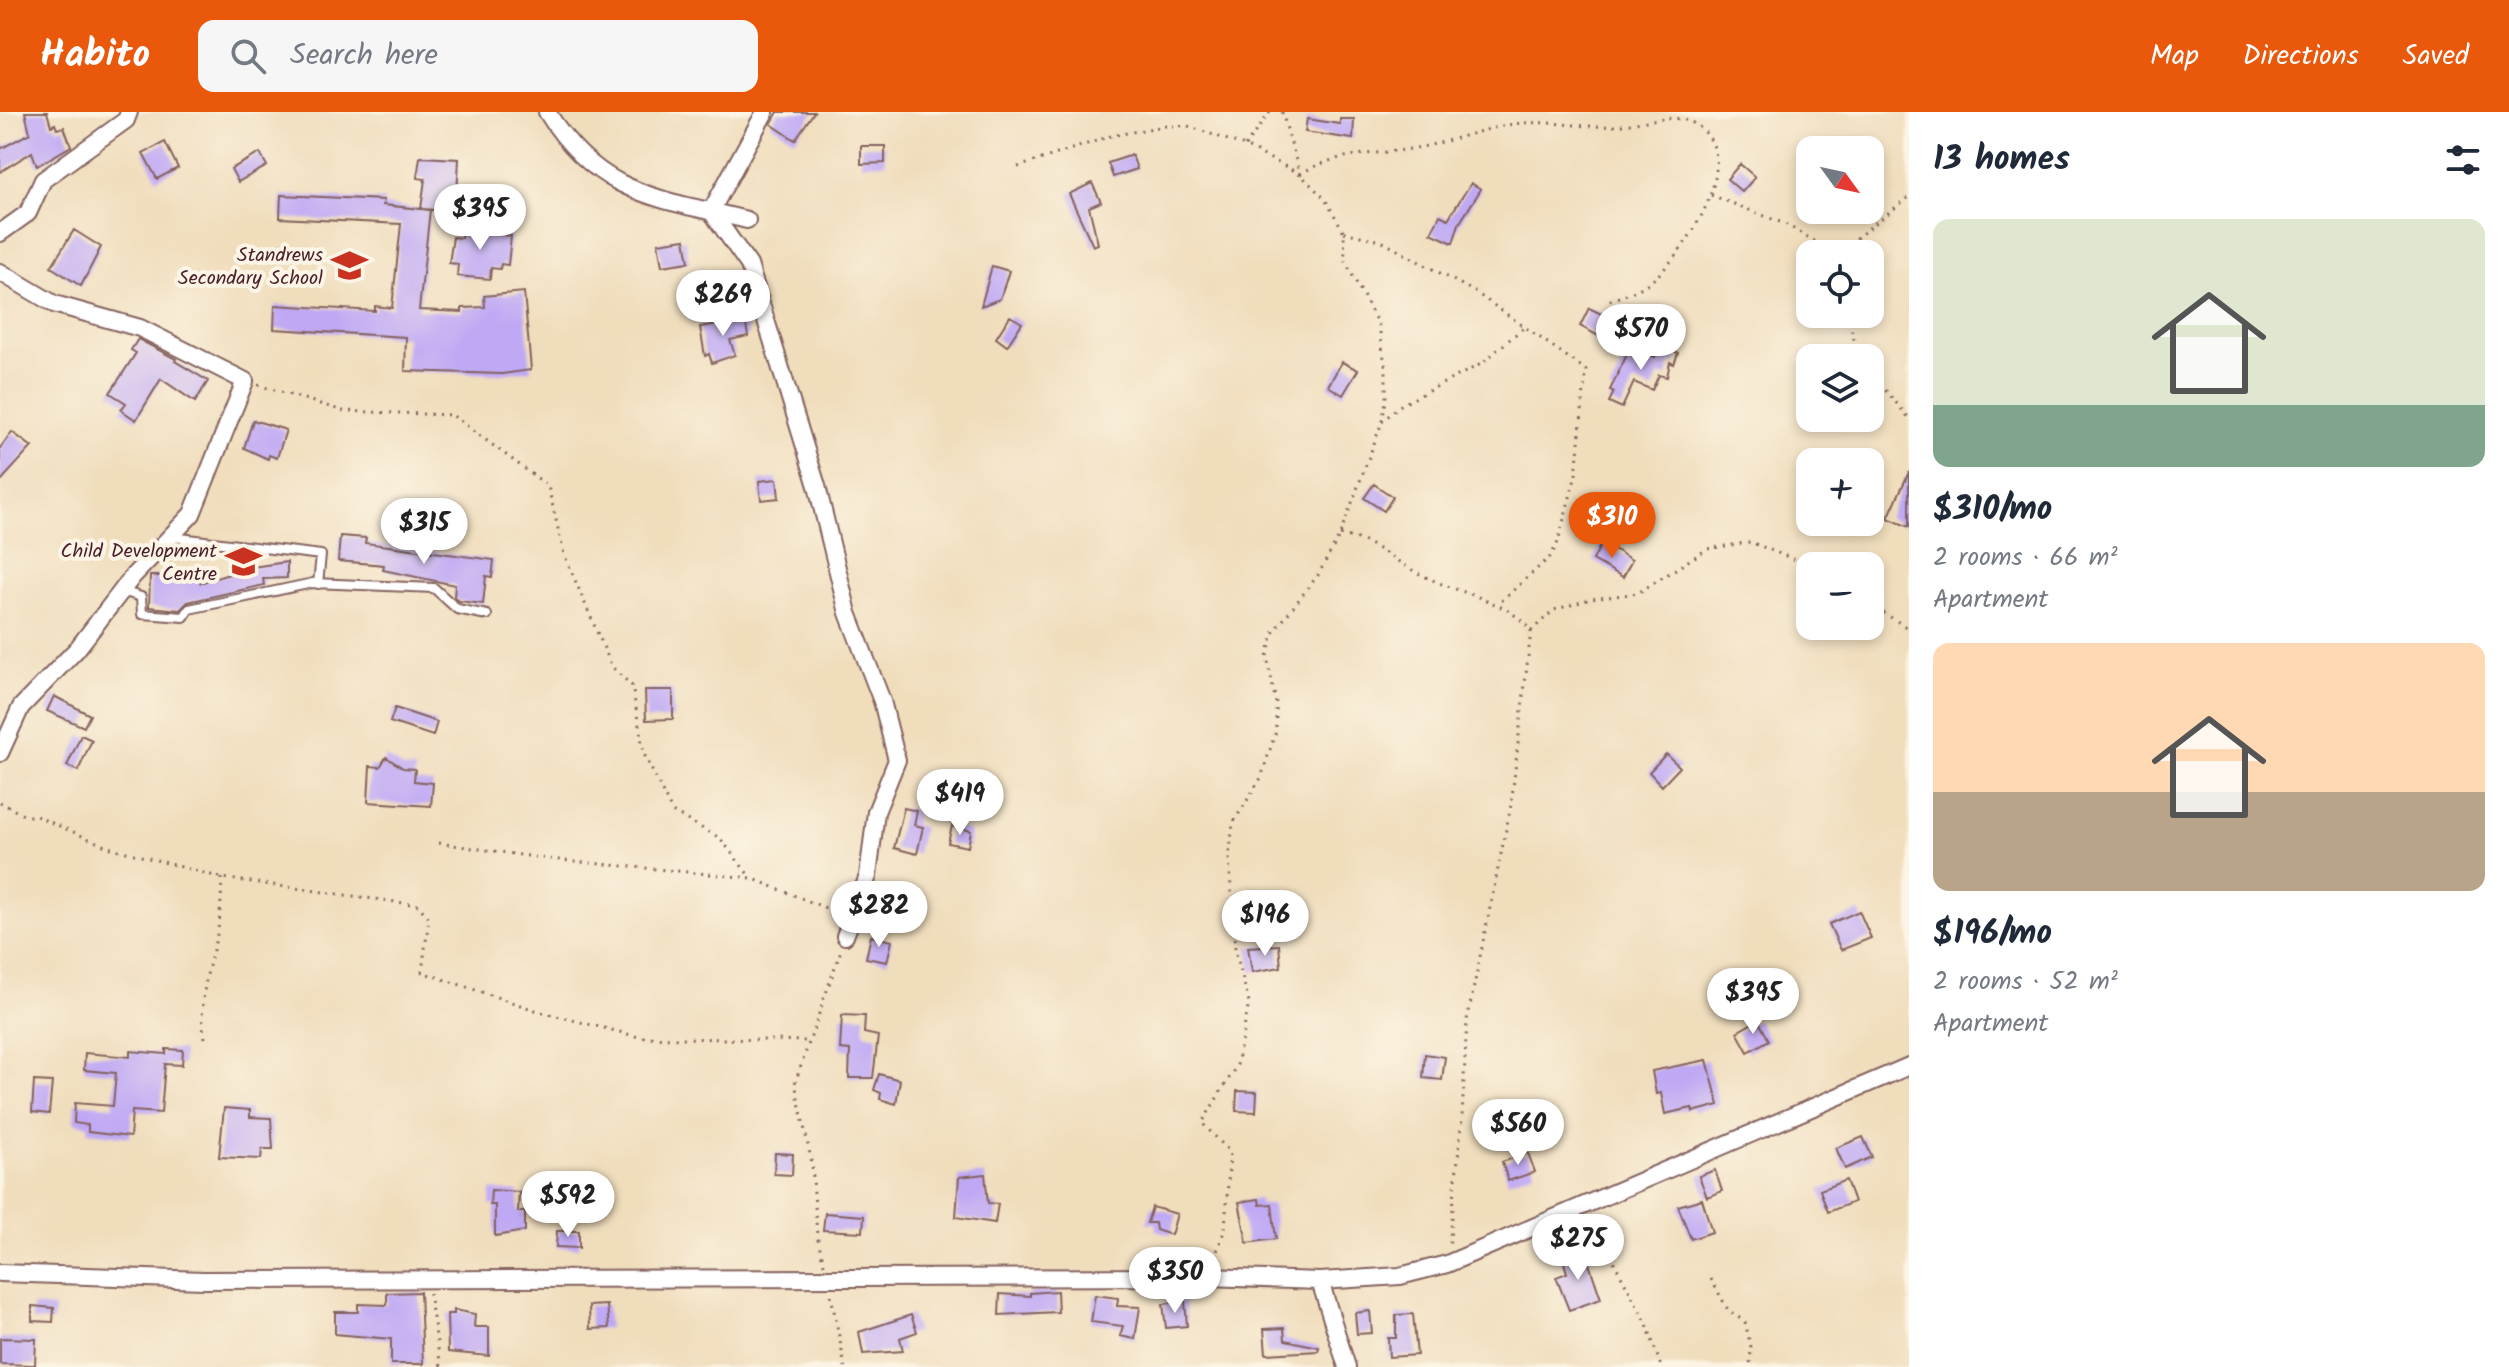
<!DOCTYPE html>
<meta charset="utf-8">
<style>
:root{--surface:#fff;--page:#f6f6f7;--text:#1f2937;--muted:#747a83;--accent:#ea580c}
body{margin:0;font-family:Kalam,sans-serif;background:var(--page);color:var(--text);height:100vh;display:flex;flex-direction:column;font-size:30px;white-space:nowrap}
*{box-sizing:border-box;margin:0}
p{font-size:26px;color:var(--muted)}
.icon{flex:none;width:44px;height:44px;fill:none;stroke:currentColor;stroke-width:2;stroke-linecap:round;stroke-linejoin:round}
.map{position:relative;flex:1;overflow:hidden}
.details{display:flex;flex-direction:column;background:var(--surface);width:600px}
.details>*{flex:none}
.needle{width:52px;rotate:123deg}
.fabs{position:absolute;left:1796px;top:24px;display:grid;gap:16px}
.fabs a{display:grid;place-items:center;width:88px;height:88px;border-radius:16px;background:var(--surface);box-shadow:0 4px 12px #0003;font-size:40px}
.price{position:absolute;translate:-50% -68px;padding:0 18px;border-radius:28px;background:#fff;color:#222;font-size:26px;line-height:52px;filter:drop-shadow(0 2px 4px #0008)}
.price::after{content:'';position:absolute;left:50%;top:48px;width:24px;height:18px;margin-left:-12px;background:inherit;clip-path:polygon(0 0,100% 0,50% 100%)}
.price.active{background:var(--accent);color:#fff}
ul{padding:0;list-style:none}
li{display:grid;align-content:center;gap:16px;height:424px;padding:0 24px}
li span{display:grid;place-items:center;height:248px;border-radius:16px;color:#555}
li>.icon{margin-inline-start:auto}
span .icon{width:144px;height:144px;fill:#fffc;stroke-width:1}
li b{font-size:34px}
h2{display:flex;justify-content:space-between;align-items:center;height:96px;padding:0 24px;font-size:34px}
header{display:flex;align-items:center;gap:48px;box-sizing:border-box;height:112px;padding:0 40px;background:var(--accent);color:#fff}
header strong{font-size:38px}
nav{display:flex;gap:44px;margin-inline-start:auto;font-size:28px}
.search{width:560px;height:72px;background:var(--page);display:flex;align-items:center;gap:20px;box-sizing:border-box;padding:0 28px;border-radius:16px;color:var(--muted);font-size:30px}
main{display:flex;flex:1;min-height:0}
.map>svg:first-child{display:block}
.building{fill:#bfa9f4}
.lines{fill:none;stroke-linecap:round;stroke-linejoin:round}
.lane-casing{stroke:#84625e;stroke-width:12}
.street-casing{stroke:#84625e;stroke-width:20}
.path{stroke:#84625e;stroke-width:3;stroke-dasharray:2 6;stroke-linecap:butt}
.lane{stroke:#fff;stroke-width:8}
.street{stroke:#fff;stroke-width:16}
.labels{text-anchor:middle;stroke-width:8;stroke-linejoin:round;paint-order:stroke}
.poi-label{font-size:20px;fill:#4a1f2b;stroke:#fcf5e5;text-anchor:end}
</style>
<header>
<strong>Habito</strong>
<div class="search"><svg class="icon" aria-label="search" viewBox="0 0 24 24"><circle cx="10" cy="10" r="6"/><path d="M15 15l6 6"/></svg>Search here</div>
<nav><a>Map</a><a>Directions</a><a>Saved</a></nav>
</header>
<main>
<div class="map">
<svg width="1909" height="1255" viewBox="0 0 1909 1255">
<rect width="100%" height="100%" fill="#fcf5e5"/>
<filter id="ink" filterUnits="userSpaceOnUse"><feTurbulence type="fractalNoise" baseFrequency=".0125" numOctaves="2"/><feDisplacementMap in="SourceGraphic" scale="16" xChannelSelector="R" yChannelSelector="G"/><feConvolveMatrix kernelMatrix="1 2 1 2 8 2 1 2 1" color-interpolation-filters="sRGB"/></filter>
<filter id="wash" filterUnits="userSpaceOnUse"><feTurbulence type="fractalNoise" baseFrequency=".006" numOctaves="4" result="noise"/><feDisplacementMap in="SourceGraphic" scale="32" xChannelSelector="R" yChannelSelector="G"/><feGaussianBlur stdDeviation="1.8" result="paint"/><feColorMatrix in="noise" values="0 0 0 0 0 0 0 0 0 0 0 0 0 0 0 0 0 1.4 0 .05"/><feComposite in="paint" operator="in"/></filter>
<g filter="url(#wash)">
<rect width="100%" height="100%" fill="#f0ddbc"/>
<g id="blocks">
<!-- building -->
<path class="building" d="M25,0H47L51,14L55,12L57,17L64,15L71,34L37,54L32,40L0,60V37L30,21Z
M778,0H814L795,28L771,12Z
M1307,7L1340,12V7H1354L1353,27L1305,20Z
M165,30L178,56L157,67L143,41Z
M861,34H885V51L861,52Z
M260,41L267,54L238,70L231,57Z
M1132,43L1137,57L1113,65L1108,51Z
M420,45L459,47L456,99L421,97L425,67L417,66Z
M1740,52L1755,65L1742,80L1727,67Z
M1092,71L1101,90L1089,95L1098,132L1093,134L1069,82Z
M1471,71L1481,77L1459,112L1453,131L1431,121L1440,103L1448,107Z
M281,83L384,88L383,93L430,98L419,198L462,200V196L485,195L484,184L524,180L531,258L502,262L405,259L406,225L274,217L275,193L375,199V194L392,196L401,112L280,106Z
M463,114L496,116V122L511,124L508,153L501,152L500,157L491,156L490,167L457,164L458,152L449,151L453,125L461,126Z
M74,118L101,135L81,174L51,155Z
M685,127L689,150L662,154L658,131Z
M992,154L1009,159L1000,187L981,194Z
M1589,196L1612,207L1602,226L1580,214Z
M744,202L748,224L730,228L735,243L712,251L709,242L705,244L700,215L730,210L729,205Z
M1010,204L1022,211L1007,234L996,226Z
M138,227L176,247L175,249L208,269L195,290L161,267L136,308L121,298L126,291L110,281L136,241L131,238Z
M1660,233L1678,241L1674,252L1670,250L1667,265L1659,263L1652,278L1634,270L1622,296L1609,290L1614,280L1610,278L1631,234L1655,245Z
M1342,250L1358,258L1343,283L1328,274Z
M253,308L286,318L277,346L269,343L268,347L244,336Z
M12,320L32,335L0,370V336Z
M1909,360V415L1888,406Z
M777,367L779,386L761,388L759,369Z
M1374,372L1393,385L1384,399L1364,386Z
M340,424L366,426L365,431L494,448L492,465L486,464L483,492L459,489L454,485L455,473L383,458L384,453L338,449Z
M1602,430L1632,448L1623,465L1593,448Z
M287,450V466L263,467L264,473L188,490L180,498L149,495L150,464H200V471L252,455Z
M645,578H673V607L646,608Z
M54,584L90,603L84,615L47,599Z
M395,596L437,610L433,624L390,610Z
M81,623L92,628L78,659L67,654Z
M1666,642L1680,655L1662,674L1649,660Z
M386,645L403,656L415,657L414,669L433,671L431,694L368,690L370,654L380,655Z
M904,696L917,699L914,713L923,715L917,742L894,736Z
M952,714L971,719L968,735L948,731Z
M1859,799L1871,826L1841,838L1829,812Z
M871,824L892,829L887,850L866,846Z
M1279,833L1281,855L1252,860L1248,835Z
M842,903L865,904L864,921L878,924L873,966H849L850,938L840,937Z
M1758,908L1769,928L1748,940L1737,920Z
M166,937L183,938L182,953L165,952L161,1001L132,999L130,1025L88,1020V1013L74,1011L75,991L113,994L116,961L84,958L85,941L130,945V939L166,942Z
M1425,942L1445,945L1442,968L1423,966Z
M1707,948L1719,993L1693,1000L1692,996L1665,1002L1661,981L1656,982L1652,959Z
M879,962L900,968L896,992L880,987L881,981L874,978Z
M34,969L52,970L49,1002L32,1000Z
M1237,979L1257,980L1256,1000L1236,999Z
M224,996L250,998V1005L271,1006L273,1037H262L261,1047L219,1045Z
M1863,1025L1872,1045L1845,1057L1836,1036Z
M775,1041L793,1042L792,1063L774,1062Z
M1528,1041L1535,1060L1508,1069L1502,1050Z
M1715,1058L1722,1079L1707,1085L1699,1064Z
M985,1062L988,1091L998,1092L995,1111L956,1105L959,1065Z
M1846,1068L1854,1090L1828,1100L1820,1078Z
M491,1078L519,1080L518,1100H525V1119L495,1124V1093H490Z
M1259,1087L1260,1093L1272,1092L1276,1127L1247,1131L1239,1090Z
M1702,1087L1712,1120L1691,1127L1678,1094Z
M1152,1095L1177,1102L1171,1123L1156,1118L1155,1111H1147Z
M825,1101L864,1104L863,1120L823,1118Z
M557,1119H579V1136L556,1135Z
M1585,1140L1601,1187L1569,1198L1556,1165L1567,1161L1563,1147Z
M1057,1179L1058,1200L999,1203L1000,1182L1030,1184V1181Z
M420,1180L423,1252H391V1227L335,1222V1200H358V1192L387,1193V1181Z
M1095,1183L1118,1186L1117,1194L1140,1195L1135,1227L1120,1224L1123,1214L1091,1210Z
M1185,1189L1187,1214L1166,1216L1163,1192Z
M607,1193L609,1216L590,1217L589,1194Z
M32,1194L54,1196L53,1210L32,1209Z
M454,1198L475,1202L474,1215H489V1244L448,1240L447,1202H454Z
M1370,1199L1372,1221L1357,1222L1355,1201Z
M1413,1202L1417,1243L1389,1245L1388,1226H1396V1203Z
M911,1203L917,1220L900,1226L903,1239L863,1242L859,1220Z
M1284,1216L1285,1228L1319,1235L1318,1239L1266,1242L1264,1217Z
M0,1226L36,1227L35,1253L0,1252Z"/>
</g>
</g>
<g filter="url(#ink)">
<use href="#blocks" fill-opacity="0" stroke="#84625e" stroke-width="2"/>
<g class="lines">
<defs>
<path id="lane" d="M172,425L321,443L318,472
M122,479L141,485L142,502L184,505L189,497L313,471L434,476L457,497L487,503"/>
<path id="street" d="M547,0C599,84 659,86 747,108
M765,0L711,99L749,153L817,374L848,501L882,589L897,648L876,700L868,764L845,824
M0,121L28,101L43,68L126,8L129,0
M0,160L54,192L140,216L245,269L192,402L133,464L77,537L21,595L0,641
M0,1161L204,1168L1207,1165L1320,1169L1400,1164L1447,1152L1909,954
M1320,1169L1347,1255"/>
</defs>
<!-- lane casing -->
<use href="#lane" class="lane-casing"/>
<!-- street casing -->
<use href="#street" class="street-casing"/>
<!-- path -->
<path class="path" d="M1282,0L1300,62
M1245,34L1270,0
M1018,55L1111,24L1164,14H1188L1245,34L1300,62L1325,87L1344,120L1345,149L1379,214L1386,259V289L1382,310L1340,423L1318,463L1273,521L1267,545L1276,591V619L1261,666L1233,711L1229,745L1235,837L1249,891L1237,953L1202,1011L1230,1040L1225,1117L1213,1150
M1300,62C1341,38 1372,44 1416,36C1452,30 1487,14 1523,11C1553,9 1583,16 1613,14C1637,13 1669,0 1691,10C1752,41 1688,136 1656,165C1643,177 1625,183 1608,189
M1711,83L1785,112L1837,142
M1344,120L1381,129L1475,180L1586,258L1576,363L1557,433L1550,445L1498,492
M1837,141L1909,85
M1849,202L1853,225L1863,246
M1870,260L1909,306
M258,273L343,299L452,303L548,374L564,442L612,555L632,574L644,642L672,700L720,726L751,766
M1382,310L1399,294L1481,252L1523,216
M1340,423C1376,428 1396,452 1428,466C1459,481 1511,490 1531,519L1511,693L1467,908L1462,1006L1449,1136
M1870,492L1909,517
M1531,519L1554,498L1591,487L1638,481L1707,437L1750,430L1811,454
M0,690L25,704H36L108,735L222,766L418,793L429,806L422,860L541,900L639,925L810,929
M439,731L548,747L751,766L828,797L834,806
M205,926C197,891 209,856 217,822C221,804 221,784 222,766
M1591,1107L1647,1212L1661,1255
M824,1152L817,1123L812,1052L795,971L841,838
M1711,1167L1728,1198L1745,1210L1751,1235L1750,1255
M429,1181L441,1255
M831,1183L845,1255"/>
<!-- lane -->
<use href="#lane" class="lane"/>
<!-- street -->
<use href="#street" class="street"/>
</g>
</g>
<!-- icons -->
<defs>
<symbol id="school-bare" viewBox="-9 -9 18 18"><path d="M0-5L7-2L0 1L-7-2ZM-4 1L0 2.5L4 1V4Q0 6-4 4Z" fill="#c8321e" stroke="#fcf5e5" stroke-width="2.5" paint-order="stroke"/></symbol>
</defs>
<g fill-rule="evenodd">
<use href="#school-bare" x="324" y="128" width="51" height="51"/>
<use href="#school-bare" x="218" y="424" width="51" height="51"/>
</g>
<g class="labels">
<!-- poi labels -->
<g class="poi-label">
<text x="323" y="149">Standrews<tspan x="323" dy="23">Secondary School</tspan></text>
<text x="217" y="445">Child Development<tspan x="217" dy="23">Centre</tspan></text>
</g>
</g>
</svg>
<div class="fabs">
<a><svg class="needle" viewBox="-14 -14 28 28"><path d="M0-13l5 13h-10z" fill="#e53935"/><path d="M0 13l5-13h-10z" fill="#747a83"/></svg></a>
<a><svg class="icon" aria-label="locate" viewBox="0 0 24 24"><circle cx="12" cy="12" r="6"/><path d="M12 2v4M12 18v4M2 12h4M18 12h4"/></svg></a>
<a><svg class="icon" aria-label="layers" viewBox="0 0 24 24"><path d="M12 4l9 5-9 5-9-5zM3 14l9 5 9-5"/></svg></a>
<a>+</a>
<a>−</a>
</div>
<b class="price" style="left:480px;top:140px">$395</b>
<b class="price" style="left:723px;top:226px">$269</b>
<b class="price" style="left:1641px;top:260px">$570</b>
<b class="price active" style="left:1612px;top:448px">$310</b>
<b class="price" style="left:424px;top:454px">$315</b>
<b class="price" style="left:960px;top:725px">$419</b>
<b class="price" style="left:879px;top:837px">$282</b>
<b class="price" style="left:1265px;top:846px">$196</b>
<b class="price" style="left:1753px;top:924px">$395</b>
<b class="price" style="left:1518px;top:1055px">$560</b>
<b class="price" style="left:568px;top:1127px">$592</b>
<b class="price" style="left:1578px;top:1170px">$275</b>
<b class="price" style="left:1175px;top:1203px">$350</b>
</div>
<section class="details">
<h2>13 homes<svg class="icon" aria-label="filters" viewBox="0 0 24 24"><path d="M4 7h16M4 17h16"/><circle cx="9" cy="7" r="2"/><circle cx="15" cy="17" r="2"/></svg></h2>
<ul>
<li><span style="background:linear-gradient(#dfe7d0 75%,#7fa58c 0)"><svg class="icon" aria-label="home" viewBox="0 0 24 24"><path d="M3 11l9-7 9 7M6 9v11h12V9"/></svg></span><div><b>$310/mo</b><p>2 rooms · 66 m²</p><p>Apartment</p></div></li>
<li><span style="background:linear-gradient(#ffd9b3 60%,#b9a48a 0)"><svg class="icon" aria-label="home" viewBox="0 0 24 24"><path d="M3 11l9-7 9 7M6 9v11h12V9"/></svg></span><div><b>$196/mo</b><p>2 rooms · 52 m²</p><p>Apartment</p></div></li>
</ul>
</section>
</main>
